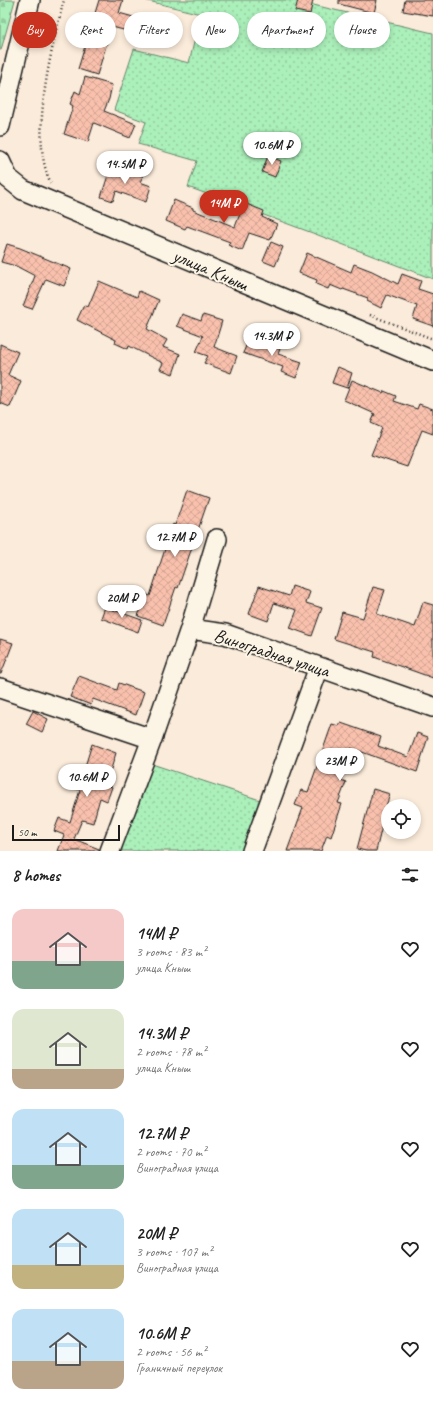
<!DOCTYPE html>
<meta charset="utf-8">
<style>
:root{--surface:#fff;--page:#f2f2f2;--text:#222;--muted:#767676;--accent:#c8321e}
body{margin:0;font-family:Caveat,sans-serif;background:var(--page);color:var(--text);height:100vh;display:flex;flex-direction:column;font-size:15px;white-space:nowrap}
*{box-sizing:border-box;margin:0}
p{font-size:13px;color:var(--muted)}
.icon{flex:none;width:22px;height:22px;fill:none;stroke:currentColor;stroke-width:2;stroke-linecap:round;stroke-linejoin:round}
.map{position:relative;height:851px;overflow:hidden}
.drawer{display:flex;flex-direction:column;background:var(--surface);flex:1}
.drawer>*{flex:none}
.banner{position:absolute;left:12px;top:12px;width:409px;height:36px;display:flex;gap:8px}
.fabs{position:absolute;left:381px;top:799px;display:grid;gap:8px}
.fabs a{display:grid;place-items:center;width:40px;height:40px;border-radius:50%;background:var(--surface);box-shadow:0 2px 6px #0003;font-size:20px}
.scale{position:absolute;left:12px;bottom:10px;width:108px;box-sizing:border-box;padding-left:4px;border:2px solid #1c1c1c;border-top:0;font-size:11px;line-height:14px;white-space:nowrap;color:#1c1c1c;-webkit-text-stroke:3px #fcf5e5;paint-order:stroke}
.price{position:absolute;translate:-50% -34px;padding:0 9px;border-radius:14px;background:#fff;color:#222;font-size:13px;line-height:26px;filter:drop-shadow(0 1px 2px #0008)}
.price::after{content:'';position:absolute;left:50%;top:24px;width:12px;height:9px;margin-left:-6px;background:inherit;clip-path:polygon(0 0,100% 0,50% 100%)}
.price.active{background:var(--accent);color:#fff}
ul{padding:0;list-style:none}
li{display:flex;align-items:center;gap:12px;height:100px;padding:0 12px}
li span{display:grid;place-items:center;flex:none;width:112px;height:80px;border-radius:12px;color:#555}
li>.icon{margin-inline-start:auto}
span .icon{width:48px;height:48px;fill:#fffc;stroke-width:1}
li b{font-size:17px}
h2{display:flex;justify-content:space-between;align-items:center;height:48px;padding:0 12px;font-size:17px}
.tag{padding:0 14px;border-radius:18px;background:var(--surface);box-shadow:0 2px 6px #0003;font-size:14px;line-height:36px}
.tag.active{background:var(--accent);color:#fff}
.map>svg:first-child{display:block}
.grass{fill:url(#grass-dots);stroke:#64866b}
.cemetery{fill:url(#cemetery-stones);stroke:#64866b}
.building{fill:url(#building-cross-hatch);stroke:#1c1c1c}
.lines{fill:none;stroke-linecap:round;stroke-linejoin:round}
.minor-casing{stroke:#1c1c1c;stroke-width:22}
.path{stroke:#1c1c1c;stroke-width:2.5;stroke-dasharray:1 3;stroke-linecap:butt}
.minor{stroke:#fcf5e5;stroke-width:19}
.labels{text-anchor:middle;stroke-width:4;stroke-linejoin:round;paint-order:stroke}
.street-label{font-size:19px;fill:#1c1c1c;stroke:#fcf5e5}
</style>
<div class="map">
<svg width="433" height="851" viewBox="0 0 433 851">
<defs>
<pattern id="grass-dots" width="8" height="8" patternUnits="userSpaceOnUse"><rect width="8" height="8" fill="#abefba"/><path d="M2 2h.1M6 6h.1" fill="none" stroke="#93cc9f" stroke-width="1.8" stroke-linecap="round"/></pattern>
<pattern id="cemetery-stones" width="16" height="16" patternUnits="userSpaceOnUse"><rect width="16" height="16" fill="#abefba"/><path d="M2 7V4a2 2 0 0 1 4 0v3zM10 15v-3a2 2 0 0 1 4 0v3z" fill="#93cc9f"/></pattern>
<pattern id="building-cross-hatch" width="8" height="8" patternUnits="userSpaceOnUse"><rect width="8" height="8" fill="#f9c1ad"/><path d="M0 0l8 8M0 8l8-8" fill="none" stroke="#d5a594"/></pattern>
</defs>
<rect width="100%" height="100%" fill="#fbebda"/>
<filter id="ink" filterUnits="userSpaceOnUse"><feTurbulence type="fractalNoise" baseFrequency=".025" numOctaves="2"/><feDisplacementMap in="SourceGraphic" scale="8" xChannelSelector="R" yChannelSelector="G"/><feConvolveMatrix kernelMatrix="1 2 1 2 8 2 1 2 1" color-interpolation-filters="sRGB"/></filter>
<g filter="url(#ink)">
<!-- grass -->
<path class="grass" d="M144,0H292L433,33V279L318,235L188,187L197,161L138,144L146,122L114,110L134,49L189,63L201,14Z
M143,761L269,803L252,851H110Z"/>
<!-- cemetery -->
<path class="cemetery" d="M0,0H15L1,50H0Z"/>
<!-- building -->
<path class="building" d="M99,0H123L119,13L144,20L143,23L174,32L170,46L142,38L143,35L112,27L97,75L78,69Z
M298,0H313L310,14L295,11Z
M339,0H377L374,13L339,4Z
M405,0H433V16L403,11Z
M85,77L112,85L109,99L104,111L136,124L130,138L94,123L88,142L64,134L73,106L70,104L75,91L80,94Z
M268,156L281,161L275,177L262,172Z
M111,166L143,176L140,182L151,186L146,202L116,191L113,201L101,197Z
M174,200L193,208V210L235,227L244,203L264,211L262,217L277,224L270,240L249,233L242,251L228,245L230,242L187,226L185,229L166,221Z
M271,242L283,247L275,266L263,261Z
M7,244L20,248L71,269L64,286L46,279L32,309L23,306L35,276L16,266L1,262Z
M307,253L351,272L354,264L372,271L398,284L402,274L421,281L418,289L433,294V326L413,319L417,306L387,295L381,308L367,301L368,298L343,289L342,290L330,285L328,289L316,284L317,280L299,273Z
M99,281L137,297L139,291L159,300L147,329L167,340L163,347L180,354L173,374L160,369L163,363L129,346L128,349L115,343L116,340L77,320L84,305L88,307Z
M182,314L201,321L203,315L222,321L214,347L237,356L231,373L204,363L208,356L196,352L203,336L177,326Z
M250,337L280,349L278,354L302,362L296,378L281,372L283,367L243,353Z
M0,344L18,352L8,375L21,381L10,407L0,403Z
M338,367L352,373L347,388L332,383Z
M352,380L383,393L384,391L396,396L394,401L417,409L419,404L433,409V434L422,430L407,467L371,455L382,428L371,423L375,414L344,400Z
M187,490L209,498L178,588L176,587L163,625L138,616L146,594L150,596L173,524L175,525Z
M259,586L289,596L292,586L310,592L306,603L322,608L312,636L290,628L297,610L274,603L268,621L249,614Z
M373,587L385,590L377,614L415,627L423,602L433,605V678L374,657L375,652L334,639L342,612L363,618Z
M105,607L142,620L138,632L101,618Z
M0,639L13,643L1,674H0Z
M79,676L117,690L119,683L144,692L136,715L93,699L91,705L70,697Z
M33,711L48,719L42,732L26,724Z
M341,723L381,737L378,746L408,757L417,733L428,737L417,772L351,748L341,780L346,782L338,803L342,804L331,837L327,835L321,851H287L303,808L295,805L301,790L308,792L332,724L339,726Z
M92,744L116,753L106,785L112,787L107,801L100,798L93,823L82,820L74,839L99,849V851H58L64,835L54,831L59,818L70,822L80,790L71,787L76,774L82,776Z
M373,789L390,794L381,822H383L376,851H366L357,849Z"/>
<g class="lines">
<defs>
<path id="minor" d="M0,126L30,0
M0,161L8,178L23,190L433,361
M190,629L217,539
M0,688L152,739L190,629L225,634L433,707
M110,851L152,739
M252,851L319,667"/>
</defs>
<!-- minor casing -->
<use href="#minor" class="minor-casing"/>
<!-- path -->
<path class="path" d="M51,183C28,140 52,46 64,0
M370,315L433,339"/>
<!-- minor -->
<use href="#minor" class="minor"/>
</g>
</g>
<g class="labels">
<!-- street labels -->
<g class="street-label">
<text transform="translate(211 269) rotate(23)" y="7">улица Кныш</text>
<text transform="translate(272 652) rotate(18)" y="7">Виноградная улица</text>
</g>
</g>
</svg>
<div class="fabs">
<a><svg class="icon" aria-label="locate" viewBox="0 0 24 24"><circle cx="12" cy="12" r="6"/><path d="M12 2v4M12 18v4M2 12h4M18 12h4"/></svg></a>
</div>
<div class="scale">50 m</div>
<b class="price" style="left:272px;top:166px">10.6M ₽</b>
<b class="price" style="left:125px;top:185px">14.5M ₽</b>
<b class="price active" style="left:224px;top:224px">14M ₽</b>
<b class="price" style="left:272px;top:357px">14.3M ₽</b>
<b class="price" style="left:175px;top:558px">12.7M ₽</b>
<b class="price" style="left:122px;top:619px">20M ₽</b>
<b class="price" style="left:340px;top:782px">23M ₽</b>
<b class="price" style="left:87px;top:798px">10.6M ₽</b>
<div class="banner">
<a class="tag active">Buy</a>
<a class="tag">Rent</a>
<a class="tag">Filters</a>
<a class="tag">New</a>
<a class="tag">Apartment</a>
<a class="tag">House</a>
</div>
</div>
<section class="drawer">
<h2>8 homes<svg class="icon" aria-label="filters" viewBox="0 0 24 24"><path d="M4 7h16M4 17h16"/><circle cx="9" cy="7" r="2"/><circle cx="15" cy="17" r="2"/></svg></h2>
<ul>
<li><span style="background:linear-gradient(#f6c9c9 65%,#7fa58c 0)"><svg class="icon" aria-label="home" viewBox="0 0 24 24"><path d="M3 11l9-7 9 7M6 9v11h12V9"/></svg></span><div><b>14M ₽</b><p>3 rooms · 83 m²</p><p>улица Кныш</p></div><svg class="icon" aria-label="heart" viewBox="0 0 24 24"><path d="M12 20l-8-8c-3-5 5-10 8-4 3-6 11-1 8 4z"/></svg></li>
<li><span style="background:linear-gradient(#dfe7d0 75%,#b9a48a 0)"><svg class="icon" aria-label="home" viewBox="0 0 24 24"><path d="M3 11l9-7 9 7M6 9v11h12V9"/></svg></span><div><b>14.3M ₽</b><p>2 rooms · 78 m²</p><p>улица Кныш</p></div><svg class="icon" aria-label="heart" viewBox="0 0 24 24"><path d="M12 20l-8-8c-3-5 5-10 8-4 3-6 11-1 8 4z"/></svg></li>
<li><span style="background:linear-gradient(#bfe0f5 70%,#7fa58c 0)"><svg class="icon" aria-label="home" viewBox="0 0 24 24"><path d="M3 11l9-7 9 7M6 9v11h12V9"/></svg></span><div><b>12.7M ₽</b><p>2 rooms · 70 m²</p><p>Виноградная улица</p></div><svg class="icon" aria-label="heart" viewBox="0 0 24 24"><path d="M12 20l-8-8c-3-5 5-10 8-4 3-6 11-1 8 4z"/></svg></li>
<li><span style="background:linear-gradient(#bfe0f5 70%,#c2b280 0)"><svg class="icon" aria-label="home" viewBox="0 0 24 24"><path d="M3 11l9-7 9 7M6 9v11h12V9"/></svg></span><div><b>20M ₽</b><p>3 rooms · 107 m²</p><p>Виноградная улица</p></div><svg class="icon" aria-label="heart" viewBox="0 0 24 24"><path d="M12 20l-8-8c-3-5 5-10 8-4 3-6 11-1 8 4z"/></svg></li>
<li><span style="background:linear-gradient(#bfe0f5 65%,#b9a48a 0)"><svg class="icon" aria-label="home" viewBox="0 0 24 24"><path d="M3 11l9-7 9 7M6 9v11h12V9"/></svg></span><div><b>10.6M ₽</b><p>2 rooms · 56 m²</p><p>Граничный переулок</p></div><svg class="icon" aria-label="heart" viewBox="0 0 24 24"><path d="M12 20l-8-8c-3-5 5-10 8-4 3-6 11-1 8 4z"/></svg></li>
</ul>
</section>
